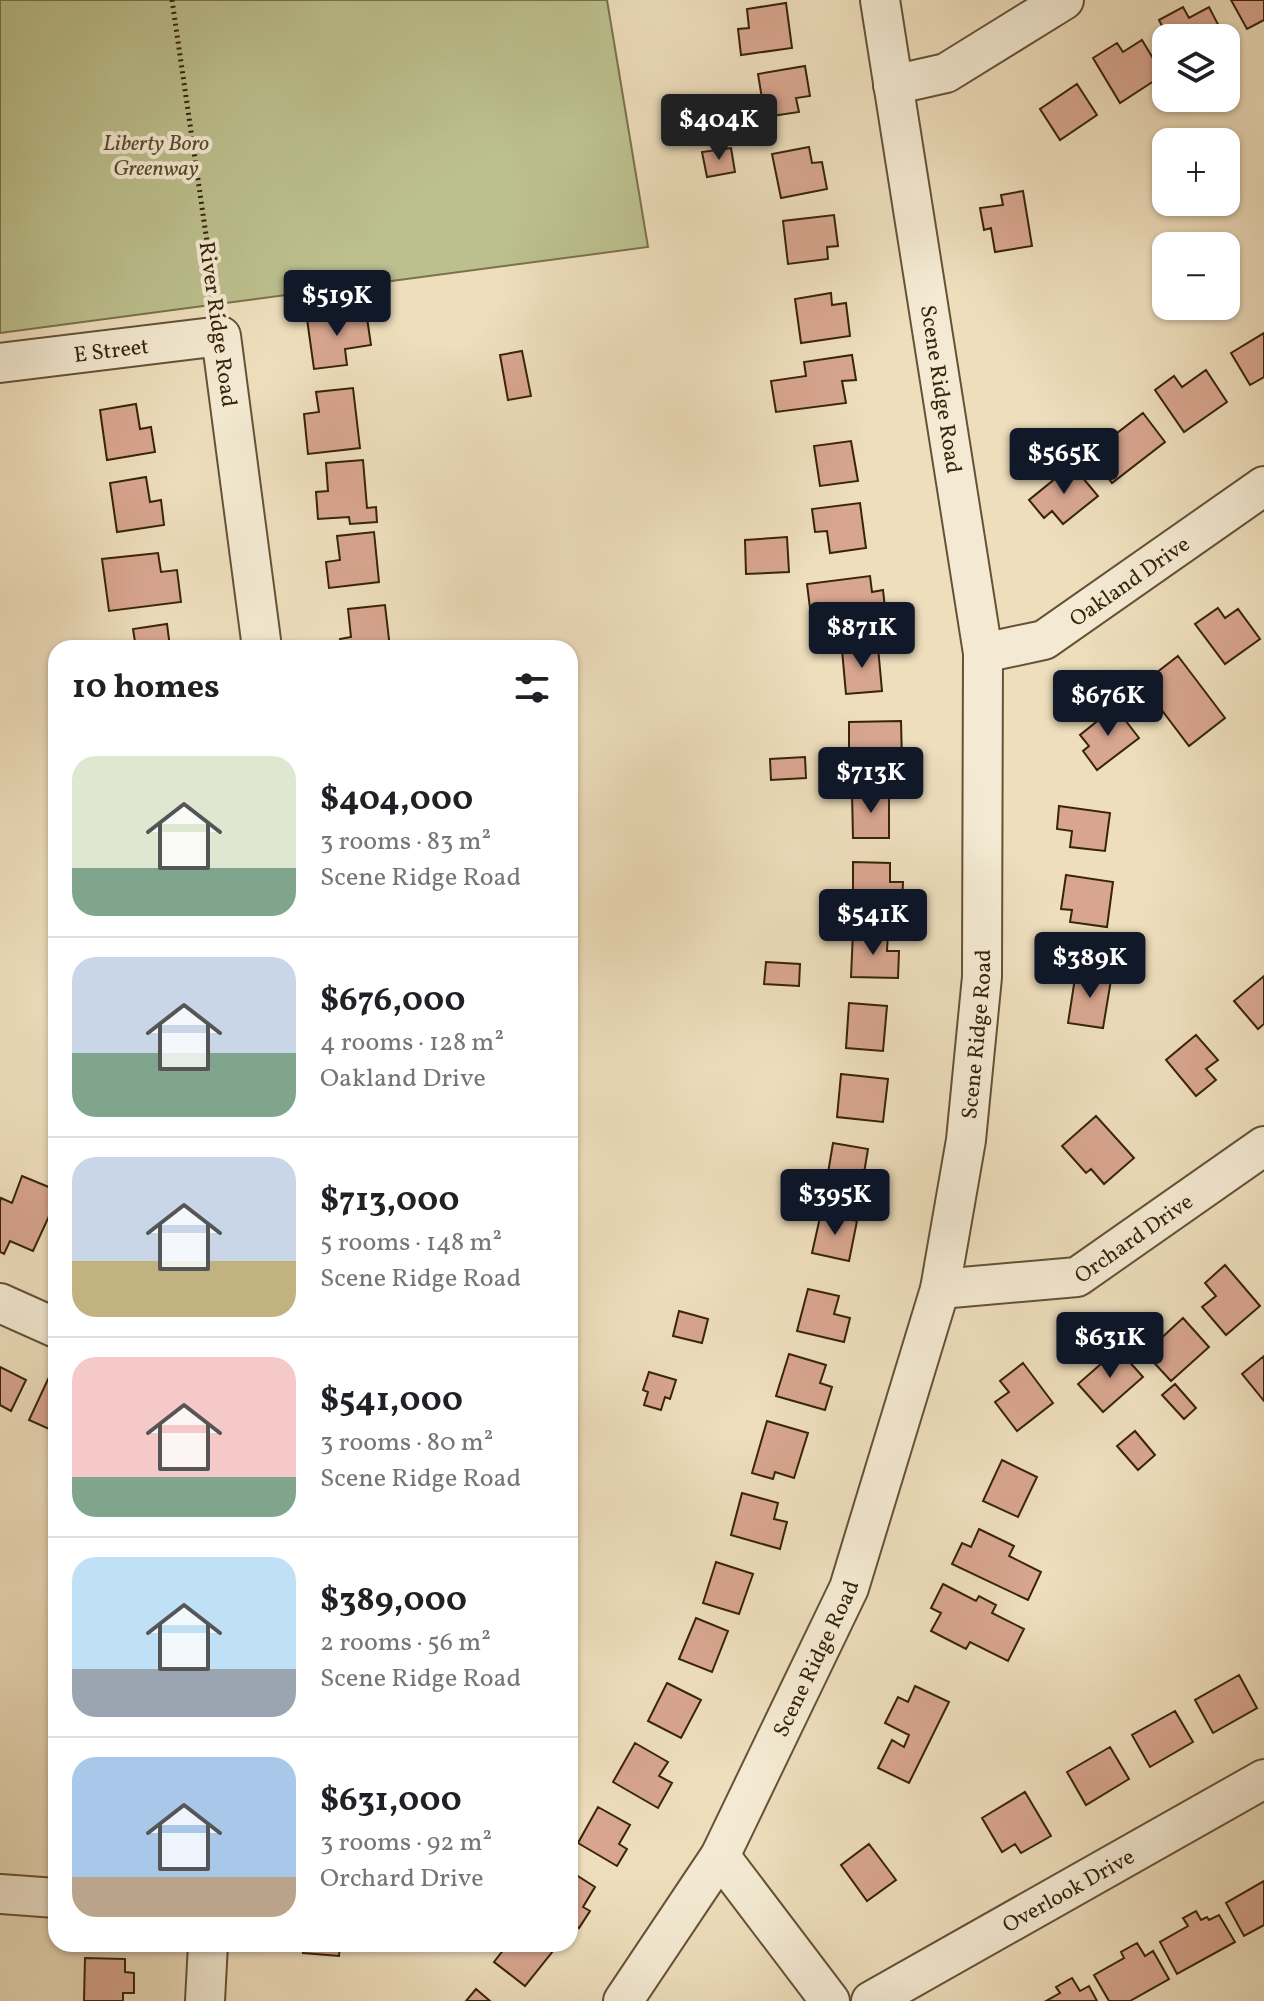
<!DOCTYPE html>
<meta charset="utf-8">
<style>
:root{--surface:#fff;--page:#f6f6f6;--text:#202124;--muted:#757577;--line:#e0e0e0;--accent:#111827}
body{margin:0;font-family:Vollkorn,serif;background:var(--page);color:var(--text);height:100vh;display:flex;flex-direction:column;font-size:30px;white-space:nowrap}
*{box-sizing:border-box;margin:0}
p{font-size:26px;color:var(--muted)}
.icon{flex:none;width:44px;height:44px;fill:none;stroke:currentColor;stroke-width:2;stroke-linecap:round;stroke-linejoin:round}
.map{position:relative;flex:1;overflow:hidden}
.details{position:absolute;left:48px;top:640px;width:530px;height:1312px;display:flex;flex-direction:column;background:var(--surface);border-radius:24px;box-shadow:0 2px 6px #0004}
.details>*{flex:none}
.buttons{position:absolute;left:1152px;top:24px;display:grid;gap:16px}
.buttons a{display:grid;place-items:center;width:88px;height:88px;border-radius:16px;background:var(--surface);box-shadow:0 2px 6px #0004;font-size:40px}
.price{position:absolute;translate:-50% -68px;padding:0 18px;border-radius:8px;background:var(--accent);color:#fff;font-size:26px;line-height:52px;filter:drop-shadow(0 2px 4px #0008)}
.price::after{content:'';position:absolute;left:50%;top:48px;width:24px;height:18px;margin-left:-12px;background:inherit;clip-path:polygon(0 0,100% 0,50% 100%)}
.price.on{background:#222;color:#fff}
ul{padding:0;list-style:none}
li{display:flex;align-items:center;gap:24px;height:200px;padding:0 24px}
li+li{border-top:2px solid var(--line)}
li span{display:grid;place-items:center;flex:none;width:224px;height:160px;border-radius:24px;color:#555}
li>.icon{margin-inline-start:auto}
span .icon{width:96px;height:96px;fill:#fffc;stroke-width:1}
li b{font-size:34px}
h2{display:flex;justify-content:space-between;align-items:center;height:96px;padding:0 24px;font-size:34px}
.map>svg:first-child{display:block}
.green{fill:#bcc08e;stroke:#7a724c;stroke-width:2}
.building{fill:#d8a68f;stroke:#37240a;stroke-width:2}
.lines{fill:none;stroke-linecap:round;stroke-linejoin:round}
.street-casing{stroke:#655236;stroke-width:42}
.path{stroke:#37240a;stroke-width:5;stroke-dasharray:2 4;stroke-linecap:butt}
.street{stroke:#f4ead3;stroke-width:38}
.labels{text-anchor:middle;stroke-width:8;stroke-linejoin:round;paint-order:stroke}
.park-label{font-size:22px;font-style:italic;fill:#584b2b;stroke:#f4ead3}
.street-label{font-size:22px;fill:#37240a;stroke:#f4ead3}
</style>
<div class="map">
<svg width="1264" height="2001" viewBox="0 0 1264 2001">
<rect width="100%" height="100%" fill="#eedebc"/>
<filter id="stains"><feTurbulence type="fractalNoise" baseFrequency=".0025" numOctaves="4"/><feColorMatrix values="0 0 0 0 .2 0 0 0 0 .09 0 0 0 0 .02 0 0 0 .5 -.17"/></filter>
<radialGradient id="worn" r=".72"><stop offset=".6" stop-color="#630" stop-opacity="0"/><stop offset="1" stop-color="#630" stop-opacity=".3"/></radialGradient>
<!-- green -->
<path class="green" d="M0,0H607L648,247L0,333Z"/>
<!-- building -->
<path class="building" d="M1231,0H1264V20L1247,29Z
M786,3L792,48L741,55L738,29L749,28L747,9Z
M1183,7L1189,18L1209,7L1225,38H1168L1159,20Z
M1142,40L1163,75L1120,103L1093,58L1117,43L1123,52Z
M805,66L810,96L796,98L799,112L765,117L758,74Z
M1077,84L1097,115L1060,140L1040,109Z
M809,147L812,163L822,162L827,189L781,198L772,154Z
M731,148L735,172L707,177L702,152Z
M1023,191L1032,246L995,252L991,228L984,230L980,208L1003,205L1001,195Z
M834,215L838,246L827,247L828,259L788,264L783,221Z
M831,293L832,305L846,303L850,336L801,343L795,299Z
M366,311L371,345L345,349L347,365L314,369L307,319Z
M1264,333V377L1250,385L1231,353Z
M522,351L531,396L508,400L500,355Z
M852,355L856,380L842,381L846,403L776,412L771,381L806,376L804,362Z
M1206,370L1227,402L1184,432L1155,390L1174,376L1182,387Z
M353,388L360,448L308,454L304,414L319,412L316,392Z
M136,404L140,429L151,427L155,452L107,460L100,410Z
M1143,413L1165,442L1112,483L1090,454Z
M851,441L858,481L820,486L814,446Z
M363,460L367,508L376,507L377,522L350,524L349,517L318,519L316,492L328,491L326,463Z
M1072,465L1098,496L1063,524L1052,511L1044,518L1029,500Z
M146,477L150,502L161,500L164,525L117,532L110,483Z
M860,503L866,548L830,553L827,531L815,532L812,509Z
M374,532L379,582L329,588L326,562L340,560L337,536Z
M787,537L789,572L746,574L745,540Z
M158,553L161,572L177,570L181,602L109,611L102,559Z
M870,576L872,592L883,590L886,617L837,624L836,612L811,616L807,584Z
M385,605L390,648H341L340,639L351,637L348,609Z
M1218,608L1225,618L1238,609L1260,639L1225,664L1195,624Z
M167,624L170,647L185,645L186,648H136L133,629Z
M878,647L882,691L846,694L842,650Z
M1178,656L1225,718L1189,746L1142,684Z
M1115,707L1139,738L1097,770L1083,751L1089,746L1080,735Z
M901,721L902,762L849,763V722Z
M805,757L806,778L771,780L770,759Z
M889,791V838H853L852,792Z
M1059,806L1110,813L1105,851L1070,847L1072,831L1057,829Z
M853,862L890,863V882H903L902,904H892L891,913H853Z
M1066,875L1113,882L1107,927L1070,922L1072,910L1061,909Z
M853,932L888,933L887,951H899L898,978L851,977Z
M766,962L800,964L799,986L764,984Z
M1090,971L1112,974L1103,1028L1068,1023L1075,978L1088,980Z
M1264,976V1024L1258,1029L1234,1001Z
M849,1003L887,1006L883,1051L846,1048Z
M1196,1035L1218,1060L1206,1069L1216,1080L1196,1096L1166,1060Z
M841,1074L888,1079L883,1122L837,1117Z
M1096,1116L1134,1158L1104,1184L1091,1169L1086,1173L1062,1146Z
M833,1143L868,1149L861,1191L826,1185Z
M22,1176L56,1190V1201L33,1251L10,1241L4,1254L0,1252V1202L1,1198L12,1203Z
M821,1213L857,1221L849,1261L812,1253Z
M1225,1265L1260,1306L1226,1335L1202,1307L1216,1296L1205,1283Z
M808,1289L839,1296L834,1314L850,1318L844,1342L797,1331Z
M679,1311L708,1319L702,1343L673,1336Z
M1183,1318L1209,1347L1171,1381L1145,1353Z
M1118,1349L1143,1377L1103,1412L1078,1384Z
M789,1354L826,1365L820,1383L832,1387L825,1410L776,1396Z
M1264,1356V1401L1242,1374Z
M1023,1363L1053,1403L1017,1431L995,1402L1009,1392L1000,1381Z
M0,1367L26,1380L11,1411L0,1405Z
M649,1372L676,1380L670,1399L665,1397L661,1410L644,1405L648,1392L643,1390Z
M49,1377L56,1380V1432L29,1420Z
M1175,1384L1196,1408L1184,1419L1162,1395Z
M767,1421L808,1433L794,1478L775,1472L773,1479L752,1473Z
M1135,1431L1155,1455L1138,1470L1117,1446Z
M1002,1460L1037,1477L1018,1517L983,1501Z
M742,1493L778,1503L774,1519L787,1522L780,1549L731,1535Z
M979,1529L1014,1546L1009,1556L1041,1572L1028,1600L952,1564L962,1543L971,1547Z
M716,1562L753,1574L739,1614L703,1603Z
M943,1584L976,1601L979,1596L996,1605L992,1613L1024,1629L1008,1661L970,1642L966,1649L931,1631L941,1613L931,1608Z
M696,1618L728,1631L712,1672L679,1659Z
M1239,1675L1257,1708L1213,1733L1195,1700Z
M667,1683L701,1700L681,1738L648,1721Z
M915,1686L949,1702L909,1783L878,1768L892,1740L904,1747L909,1735L885,1723L898,1697L908,1702Z
M1175,1711L1193,1742L1150,1767L1132,1735Z
M635,1743L668,1762L659,1776L672,1783L658,1808L613,1782Z
M1110,1747L1129,1779L1086,1805L1067,1772Z
M1025,1792L1051,1836L1021,1853L1015,1844L1002,1852L982,1818Z
M598,1807L630,1825L619,1844L627,1849L617,1866L578,1843Z
M869,1844L896,1880L867,1901L841,1865Z
M570,1871L595,1887L583,1907L590,1911L579,1928L570,1922Z
M1264,1881V1925L1244,1936L1226,1903Z
M1196,1911L1201,1920L1207,1917L1209,1920L1219,1915L1235,1942L1177,1974L1160,1942L1188,1926L1183,1918Z
M1137,1943L1145,1956L1153,1951L1169,1979L1130,2001H1109L1094,1975L1124,1958L1121,1952Z
M304,1944H340L339,1956L303,1953Z
M508,1944H554L557,1946L525,1986L494,1962Z
M85,1958L125,1959V1972L134,1973V1993H123V2001H84Z
M1072,1978L1080,1991L1089,1986L1097,2001H1046L1060,1993L1056,1987Z
M476,1989L490,2001H466Z"/>
<g class="lines">
<defs>
<g id="street">
<path d="M893,85L946,73L1064,0"/>
<path id="s1" d="M0,363L221,336L262,648"/>
<path id="s2" d="M983,653L1044,640L1264,486"/>
<path id="s3" d="M940,1289L1077,1277L1264,1146"/>
<path d="M0,1303L56,1328"/>
<path d="M720,1856L830,2001"/>
<path d="M0,1894L56,1898"/>
<path d="M205,2001L208,1944"/>
<path id="s4" d="M623,2001L720,1856L849,1588L940,1289L966,1140L982,977L983,653L880,0"/>
<path id="s5" d="M871,2001L1264,1779"/>
</g>
</defs>
<!-- street casing -->
<use href="#street" class="street-casing"/>
<!-- path -->
<path class="path" d="M172,0L216,304"/>
<!-- street -->
<use href="#street" class="street"/>
</g>
<g class="labels">
<!-- park labels -->
<g class="park-label">
<text x="156" y="150">Liberty Boro<tspan x="156" dy="25">Greenway</tspan></text>
</g>
<!-- street labels -->
<g class="street-label">
<text transform="translate(219 324) rotate(82)" y="8">River Ridge Road</text>
<text dy="8" stroke="none"><textPath href="#s1" startOffset="112">E Street</textPath></text>
<text transform="translate(942 389) rotate(81)" y="8">Scene Ridge Road</text>
<text dy="8" stroke="none"><textPath href="#s2" startOffset="166">Oakland Drive</textPath></text>
<text dy="8" stroke="none"><textPath href="#s4" startOffset="1042">Scene Ridge Road</textPath></text>
<text dy="8" stroke="none"><textPath href="#s3" startOffset="206">Orchard Drive</textPath></text>
<text dy="8" stroke="none"><textPath href="#s4" startOffset="394">Scene Ridge Road</textPath></text>
<text dy="8" stroke="none"><textPath href="#s5" startOffset="226">Overlook Drive</textPath></text>
</g>
</g>
<rect width="100%" height="100%" filter="url(#stains)"/>
<rect width="100%" height="100%" fill="url(#worn)"/>
</svg>
<div class="buttons">
<a><svg class="icon" aria-label="layers" viewBox="0 0 24 24"><path d="M12 4l9 5-9 5-9-5zM3 14l9 5 9-5"/></svg></a>
<a>+</a>
<a>−</a>
</div>
<b class="price on" style="left:719px;top:162px">$404K</b>
<b class="price" style="left:337px;top:338px">$519K</b>
<b class="price" style="left:1064px;top:496px">$565K</b>
<b class="price" style="left:862px;top:670px">$871K</b>
<b class="price" style="left:1108px;top:738px">$676K</b>
<b class="price" style="left:871px;top:815px">$713K</b>
<b class="price" style="left:873px;top:957px">$541K</b>
<b class="price" style="left:1090px;top:1000px">$389K</b>
<b class="price" style="left:835px;top:1237px">$395K</b>
<b class="price" style="left:1110px;top:1380px">$631K</b>
<section class="details">
<h2>10 homes<svg class="icon" aria-label="filters" viewBox="0 0 24 24"><path d="M4 7h16M4 17h16"/><circle cx="9" cy="7" r="2"/><circle cx="15" cy="17" r="2"/></svg></h2>
<ul>
<li><span style="background:linear-gradient(#dfe7d0 70%,#7fa58c 0)"><svg class="icon" aria-label="home" viewBox="0 0 24 24"><path d="M3 11l9-7 9 7M6 9v11h12V9"/></svg></span><div><b>$404,000</b><p>3 rooms · 83 m²</p><p>Scene Ridge Road</p></div></li>
<li><span style="background:linear-gradient(#c9d6e8 60%,#7fa58c 0)"><svg class="icon" aria-label="home" viewBox="0 0 24 24"><path d="M3 11l9-7 9 7M6 9v11h12V9"/></svg></span><div><b>$676,000</b><p>4 rooms · 128 m²</p><p>Oakland Drive</p></div></li>
<li><span style="background:linear-gradient(#c9d6e8 65%,#c2b280 0)"><svg class="icon" aria-label="home" viewBox="0 0 24 24"><path d="M3 11l9-7 9 7M6 9v11h12V9"/></svg></span><div><b>$713,000</b><p>5 rooms · 148 m²</p><p>Scene Ridge Road</p></div></li>
<li><span style="background:linear-gradient(#f6c9c9 75%,#7fa58c 0)"><svg class="icon" aria-label="home" viewBox="0 0 24 24"><path d="M3 11l9-7 9 7M6 9v11h12V9"/></svg></span><div><b>$541,000</b><p>3 rooms · 80 m²</p><p>Scene Ridge Road</p></div></li>
<li><span style="background:linear-gradient(#bfe0f5 70%,#9aa5b1 0)"><svg class="icon" aria-label="home" viewBox="0 0 24 24"><path d="M3 11l9-7 9 7M6 9v11h12V9"/></svg></span><div><b>$389,000</b><p>2 rooms · 56 m²</p><p>Scene Ridge Road</p></div></li>
<li><span style="background:linear-gradient(#a9c7e8 75%,#b9a48a 0)"><svg class="icon" aria-label="home" viewBox="0 0 24 24"><path d="M3 11l9-7 9 7M6 9v11h12V9"/></svg></span><div><b>$631,000</b><p>3 rooms · 92 m²</p><p>Orchard Drive</p></div></li>
</ul>
</section>
</div>
